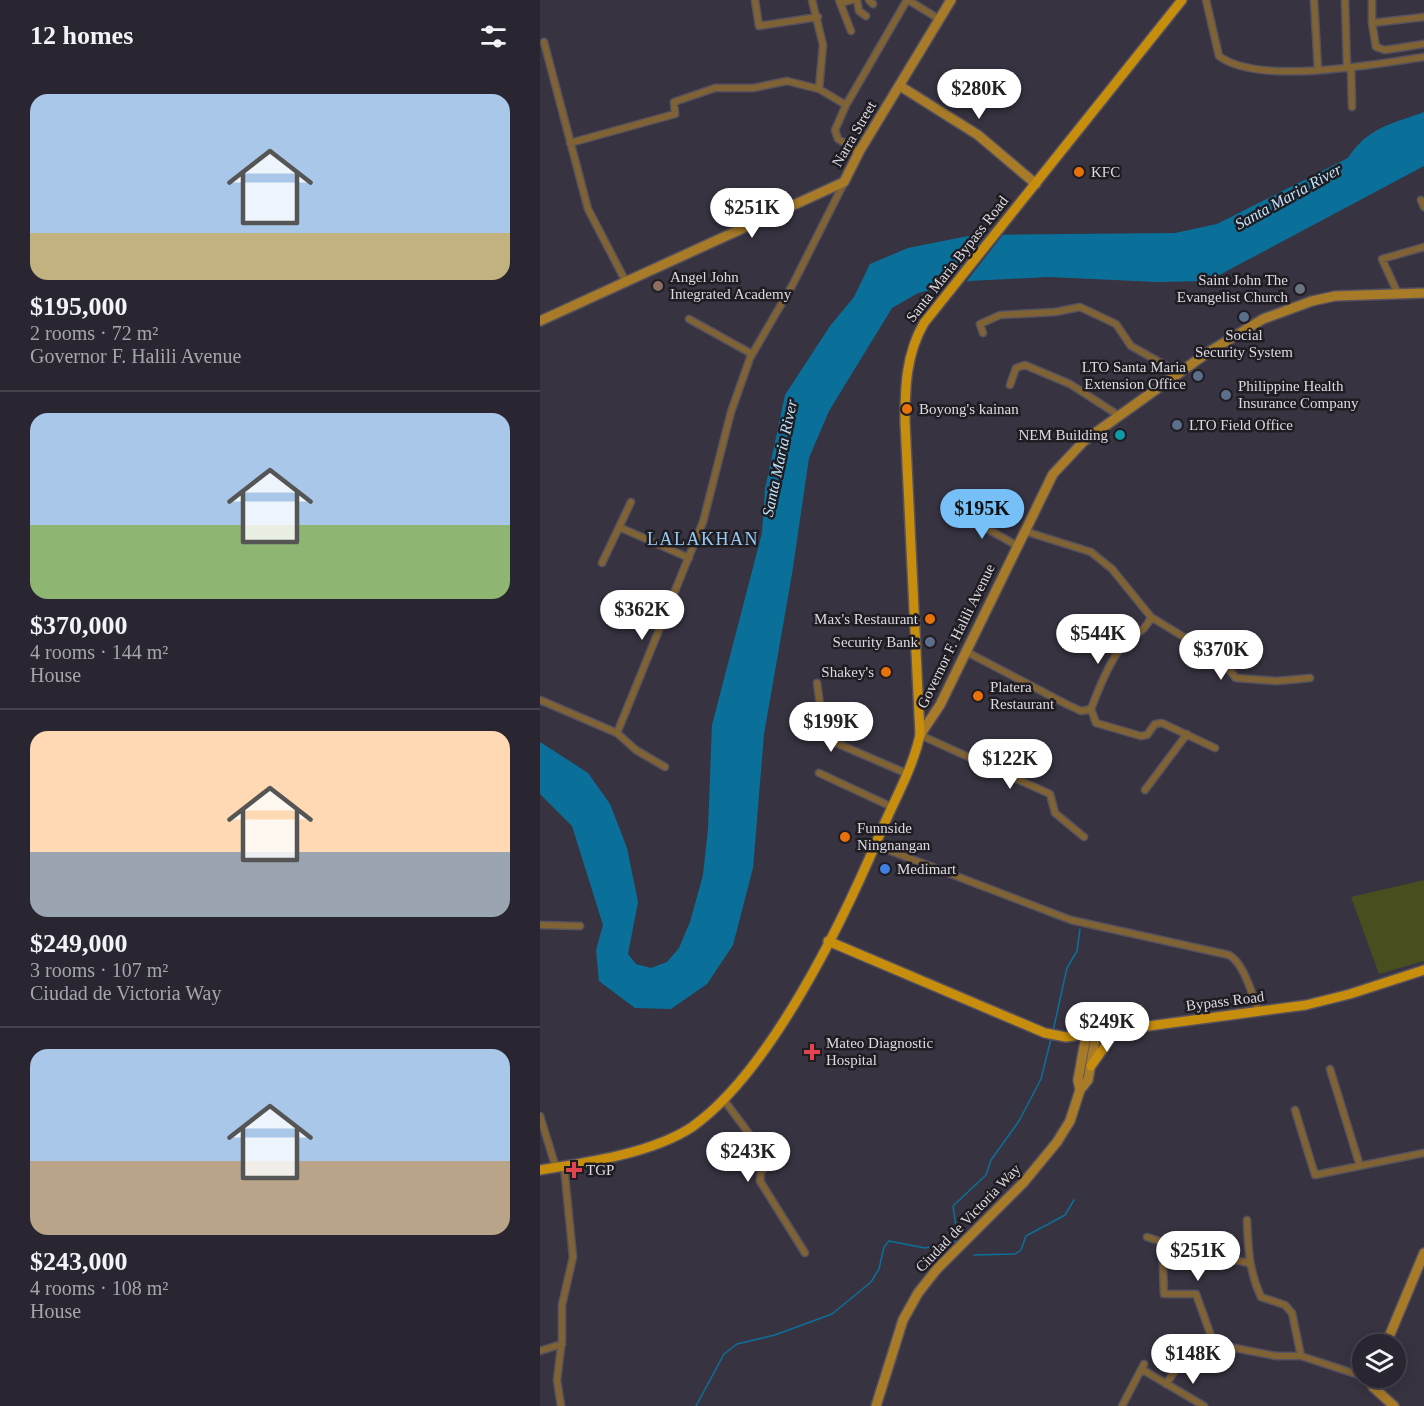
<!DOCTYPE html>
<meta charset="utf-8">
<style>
:root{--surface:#2a2631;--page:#36323d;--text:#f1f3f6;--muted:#a5a5ab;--line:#46434d;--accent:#76c0f7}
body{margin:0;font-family:"Times New Roman",serif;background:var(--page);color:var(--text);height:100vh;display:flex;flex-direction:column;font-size:22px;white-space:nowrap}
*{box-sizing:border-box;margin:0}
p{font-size:20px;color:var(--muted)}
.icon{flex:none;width:33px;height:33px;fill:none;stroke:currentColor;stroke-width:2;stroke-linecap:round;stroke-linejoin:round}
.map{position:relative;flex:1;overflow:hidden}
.sheet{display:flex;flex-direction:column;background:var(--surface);width:540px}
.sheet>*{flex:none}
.controls{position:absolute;left:812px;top:1334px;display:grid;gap:12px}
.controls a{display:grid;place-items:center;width:54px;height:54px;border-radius:50%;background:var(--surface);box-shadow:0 3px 15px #0003,0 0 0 2px var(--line);font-size:30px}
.price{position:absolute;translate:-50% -51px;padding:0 14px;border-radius:21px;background:#fff;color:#222;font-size:20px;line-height:39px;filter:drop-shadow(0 2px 3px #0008)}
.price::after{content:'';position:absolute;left:50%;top:36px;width:18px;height:14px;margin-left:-9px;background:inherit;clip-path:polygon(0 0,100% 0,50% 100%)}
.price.current{background:var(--accent);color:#111}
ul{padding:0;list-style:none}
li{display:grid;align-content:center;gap:12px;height:318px;padding:0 30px}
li+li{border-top:2px solid var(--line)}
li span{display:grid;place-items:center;height:186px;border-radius:18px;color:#555}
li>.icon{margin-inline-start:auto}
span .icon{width:108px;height:108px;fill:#fffc;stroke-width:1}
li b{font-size:26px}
h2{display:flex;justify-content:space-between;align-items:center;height:72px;padding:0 30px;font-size:26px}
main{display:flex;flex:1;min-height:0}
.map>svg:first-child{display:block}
.green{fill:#494e1e}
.water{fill:#0b7099}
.pier{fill:#383341}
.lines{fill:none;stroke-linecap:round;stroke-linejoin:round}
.stream{stroke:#0b7099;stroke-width:1.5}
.street-casing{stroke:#56515e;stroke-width:9}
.secondary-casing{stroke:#56515e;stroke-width:12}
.primary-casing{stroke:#56515e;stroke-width:12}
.street{stroke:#806334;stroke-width:6}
.secondary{stroke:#a87b28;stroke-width:9}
.primary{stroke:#c78d0c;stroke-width:9}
.food-dot{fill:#e8710a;stroke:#1f1c22;stroke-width:2}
.education-dot{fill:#8d6e63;stroke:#1f1c22;stroke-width:2}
.worship-dot{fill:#6b7280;stroke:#1f1c22;stroke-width:2}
.service-dot{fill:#5c6f8a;stroke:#1f1c22;stroke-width:2}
.culture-dot{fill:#0f9aa8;stroke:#1f1c22;stroke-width:2}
.shop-dot{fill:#3f7fe0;stroke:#1f1c22;stroke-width:2}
.health-dot{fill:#e0444e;stroke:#1f1c22;stroke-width:2}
.labels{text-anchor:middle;stroke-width:5;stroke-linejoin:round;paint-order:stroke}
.street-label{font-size:15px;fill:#dddae2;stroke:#1f1c22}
.poi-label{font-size:15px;fill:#dddae2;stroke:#1f1c22;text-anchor:start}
.water-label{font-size:16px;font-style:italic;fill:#bde6fe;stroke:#1f1c22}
.quarter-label{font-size:18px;letter-spacing:1.5px;fill:#97cbf5;stroke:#1f1c22}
</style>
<main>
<section class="sheet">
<h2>12 homes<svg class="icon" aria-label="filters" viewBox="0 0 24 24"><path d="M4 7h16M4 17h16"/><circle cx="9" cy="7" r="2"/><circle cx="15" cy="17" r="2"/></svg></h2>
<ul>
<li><span style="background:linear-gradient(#a9c7e8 75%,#c2b280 0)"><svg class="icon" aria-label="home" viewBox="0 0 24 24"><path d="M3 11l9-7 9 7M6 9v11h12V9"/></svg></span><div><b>$195,000</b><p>2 rooms · 72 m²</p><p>Governor F. Halili Avenue</p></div></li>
<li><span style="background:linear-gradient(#a9c7e8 60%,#8fb573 0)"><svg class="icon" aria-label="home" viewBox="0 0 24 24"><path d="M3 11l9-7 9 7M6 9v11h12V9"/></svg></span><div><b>$370,000</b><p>4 rooms · 144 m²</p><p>House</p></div></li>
<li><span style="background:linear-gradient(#ffd9b3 65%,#9aa5b1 0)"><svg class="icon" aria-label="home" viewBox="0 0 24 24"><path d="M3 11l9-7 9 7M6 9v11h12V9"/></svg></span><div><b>$249,000</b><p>3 rooms · 107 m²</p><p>Ciudad de Victoria Way</p></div></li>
<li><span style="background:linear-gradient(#a9c7e8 60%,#b9a48a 0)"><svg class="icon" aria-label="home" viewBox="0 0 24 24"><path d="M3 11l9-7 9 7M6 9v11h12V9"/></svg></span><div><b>$243,000</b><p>4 rooms · 108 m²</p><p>House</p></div></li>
</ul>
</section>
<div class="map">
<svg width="884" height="1406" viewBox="0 0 884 1406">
<rect width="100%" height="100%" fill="#383341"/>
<!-- green -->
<path class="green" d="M884,880V961L839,974L811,897Z"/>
<!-- water -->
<path class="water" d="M884,112V166L668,281L617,282L509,277L429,281L378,293L352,308L289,411L269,458L252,574L224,734L213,868L193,945L167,984L131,1009L95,1008L59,981L56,950L63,925L32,826L0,794V742L48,773L70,804L87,848L98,902L88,954L96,964L111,968L127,962L139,948L150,922L163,875L168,829L172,725L222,533L225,489L245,395L290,326L314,297L330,264L368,248L433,235L635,233L677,224L808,158C827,128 851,124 884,112Z"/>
<!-- pier -->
<path class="pier" d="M448,232H465L423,286L401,291Z"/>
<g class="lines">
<!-- stream -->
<path class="stream" d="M513,1031L527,968L537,951L540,929
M434,1255L475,1254L481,1250L486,1236L525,1215L534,1200
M156,1406L184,1354L197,1344L235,1335L292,1314L331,1282L339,1269L344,1247L349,1241L385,1248L418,1241L413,1206L446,1175L451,1160L479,1121L501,1079L511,1039"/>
<defs>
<path id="street" d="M215,0L219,26L278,17
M272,0L283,45L279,89
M299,0L311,31
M317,0L319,11L326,16
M329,0L333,4
M368,0L399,19
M666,0L679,56C718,86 836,64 884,57
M774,0L778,70
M805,0L807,68
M832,0V23L836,47L845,50L884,44
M300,3L312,0
M832,23L884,17
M4,42L48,209L86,282
M811,67L812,107
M30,143L135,114L134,102L175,88H213L247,81L279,89L306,105
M319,152L298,139L295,130L306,105L367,0
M881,200L884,207
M858,294L842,259L884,247
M149,319L212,354
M443,333L440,324L460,315L515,312L540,307L576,324L591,346L639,373
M470,385L476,368L485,365L530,384L578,415
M421,514L476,545
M79,527L149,558
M484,531L551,552L572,569L611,617C605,633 592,634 582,646C569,663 558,690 551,709L556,723L601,736L607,735L615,724L622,723L675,748
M62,563L91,502
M611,617L680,659L696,678L737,681L770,678
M425,651L528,705L541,711L551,709
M277,683L284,734L289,740L368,774
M0,700L77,733L96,750L125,767
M77,733L163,522L191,412L210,358L253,284L304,183
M380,735L510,794L515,813L544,837
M279,773L352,807
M605,790L647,734
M335,845L531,920L689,955C705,964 712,996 719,1012
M0,925L40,926
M790,1069L820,1166
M184,1100L225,1155L227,1165L221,1172L220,1181L265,1253
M755,1110L775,1175L884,1153
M0,1116L16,1168
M707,1220C708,1248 709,1271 721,1297L745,1305L752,1313L761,1356
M607,1237L647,1250L709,1263
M622,1241L624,1294H656L674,1344
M674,1344L736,1356H761L822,1376
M0,1351L22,1344
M603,1370L664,1406
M626,1384L643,1359L674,1344
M21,1406L17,1380L22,1339V1305L33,1257L24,1166
M582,1406L604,1364"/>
<path id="secondary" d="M360,86L438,135L496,184
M0,321L304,182L319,152L411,0
M380,735L400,705L513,474L544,441L667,353L723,319L772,301L795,296L884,293
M540,1090L538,1080L546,1036
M846,1344L884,1253
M830,1377L833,1387L854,1406
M336,1406L363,1320L378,1293L397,1269L484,1182L517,1142L530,1121L540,1090L548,1080L556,1035"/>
<path id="primary" d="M288,941L505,1033L526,1037L766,1005L810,994L884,970
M551,1066L575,1032
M0,1170C46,1163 113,1153 152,1127C230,1072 302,923 339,836C353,802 372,771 380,735L365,422C365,387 366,354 384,323L642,0"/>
</defs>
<!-- street casing -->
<use href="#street" class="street-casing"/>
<!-- secondary casing -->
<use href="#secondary" class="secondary-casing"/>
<!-- primary casing -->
<use href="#primary" class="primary-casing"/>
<!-- street -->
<use href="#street" class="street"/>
<!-- secondary -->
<use href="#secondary" class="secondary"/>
<!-- primary -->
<use href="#primary" class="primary"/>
</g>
<!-- markers -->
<g class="food-dot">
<circle cx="539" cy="172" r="6"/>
<circle cx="367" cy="409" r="6"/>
<circle cx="390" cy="619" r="6"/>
<circle cx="346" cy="672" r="6"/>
<circle cx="438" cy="696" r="6"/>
<circle cx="305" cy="837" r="6"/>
</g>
<circle class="education-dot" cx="118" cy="286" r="6"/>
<circle class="worship-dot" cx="760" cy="289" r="6"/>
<g class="service-dot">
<circle cx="704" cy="317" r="6"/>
<circle cx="658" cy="376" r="6"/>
<circle cx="686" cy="395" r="6"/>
<circle cx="637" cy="425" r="6"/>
<circle cx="390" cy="642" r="6"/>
</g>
<circle class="culture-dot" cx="580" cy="435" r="6"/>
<circle class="shop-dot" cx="345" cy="869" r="6"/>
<g class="health-dot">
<path d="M269 1043h6v6h6v6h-6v6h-6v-6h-6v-6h6z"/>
<path d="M31 1161h6v6h6v6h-6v6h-6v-6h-6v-6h6z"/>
</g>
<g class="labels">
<!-- street labels -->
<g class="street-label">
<text transform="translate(314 134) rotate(-60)" y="5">Narra Street</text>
<text transform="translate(417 259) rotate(-52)" y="5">Santa Maria Bypass Road</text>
<text transform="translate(416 636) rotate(-64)" y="5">Governor F. Halili Avenue</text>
<text transform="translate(685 1001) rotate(-7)" y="5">Bypass Road</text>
<text transform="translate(428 1218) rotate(-46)" y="5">Ciudad de Victoria Way</text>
</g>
<!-- poi labels -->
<g class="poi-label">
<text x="551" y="177">KFC</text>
<text x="130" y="282">Angel John<tspan x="130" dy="17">Integrated Academy</tspan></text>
<text x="748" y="285" text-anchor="end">Saint John The<tspan x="748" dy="17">Evangelist Church</tspan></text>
<text x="704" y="340" text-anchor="middle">Social<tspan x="704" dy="17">Security System</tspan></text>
<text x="646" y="372" text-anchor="end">LTO Santa Maria<tspan x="646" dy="17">Extension Office</tspan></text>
<text x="698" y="391">Philippine Health<tspan x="698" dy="17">Insurance Company</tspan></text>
<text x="379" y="414">Boyong's kainan</text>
<text x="649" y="430">LTO Field Office</text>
<text x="568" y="440" text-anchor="end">NEM Building</text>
<text x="378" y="624" text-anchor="end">Max's Restaurant</text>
<text x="378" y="647" text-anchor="end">Security Bank</text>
<text x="334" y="677" text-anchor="end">Shakey's</text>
<text x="450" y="692">Platera<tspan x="450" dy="17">Restaurant</tspan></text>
<text x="317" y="833">Funnside<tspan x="317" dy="17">Ningnangan</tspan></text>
<text x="357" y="874">Medimart</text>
<text x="286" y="1048">Mateo Diagnostic<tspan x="286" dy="17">Hospital</tspan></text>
<text x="46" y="1175">TGP</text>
</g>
<!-- water labels -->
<g class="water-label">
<text transform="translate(748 196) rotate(-29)" y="6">Santa Maria River</text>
<text transform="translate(239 458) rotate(-78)" y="6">Santa Maria River</text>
</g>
<!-- quarter labels -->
<g class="quarter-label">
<text x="163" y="545">LALAKHAN</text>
</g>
</g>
</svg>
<div class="controls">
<a><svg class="icon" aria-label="layers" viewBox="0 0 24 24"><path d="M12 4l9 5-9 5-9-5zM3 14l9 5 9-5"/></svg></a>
</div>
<b class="price" style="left:439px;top:120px">$280K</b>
<b class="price" style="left:212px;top:239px">$251K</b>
<b class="price current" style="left:442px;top:540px">$195K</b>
<b class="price" style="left:102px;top:641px">$362K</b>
<b class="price" style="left:558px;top:665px">$544K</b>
<b class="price" style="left:681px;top:681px">$370K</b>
<b class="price" style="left:291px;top:753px">$199K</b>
<b class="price" style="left:470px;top:790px">$122K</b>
<b class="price" style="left:567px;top:1053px">$249K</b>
<b class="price" style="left:208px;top:1183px">$243K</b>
<b class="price" style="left:658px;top:1282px">$251K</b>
<b class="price" style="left:653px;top:1385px">$148K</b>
</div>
</main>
